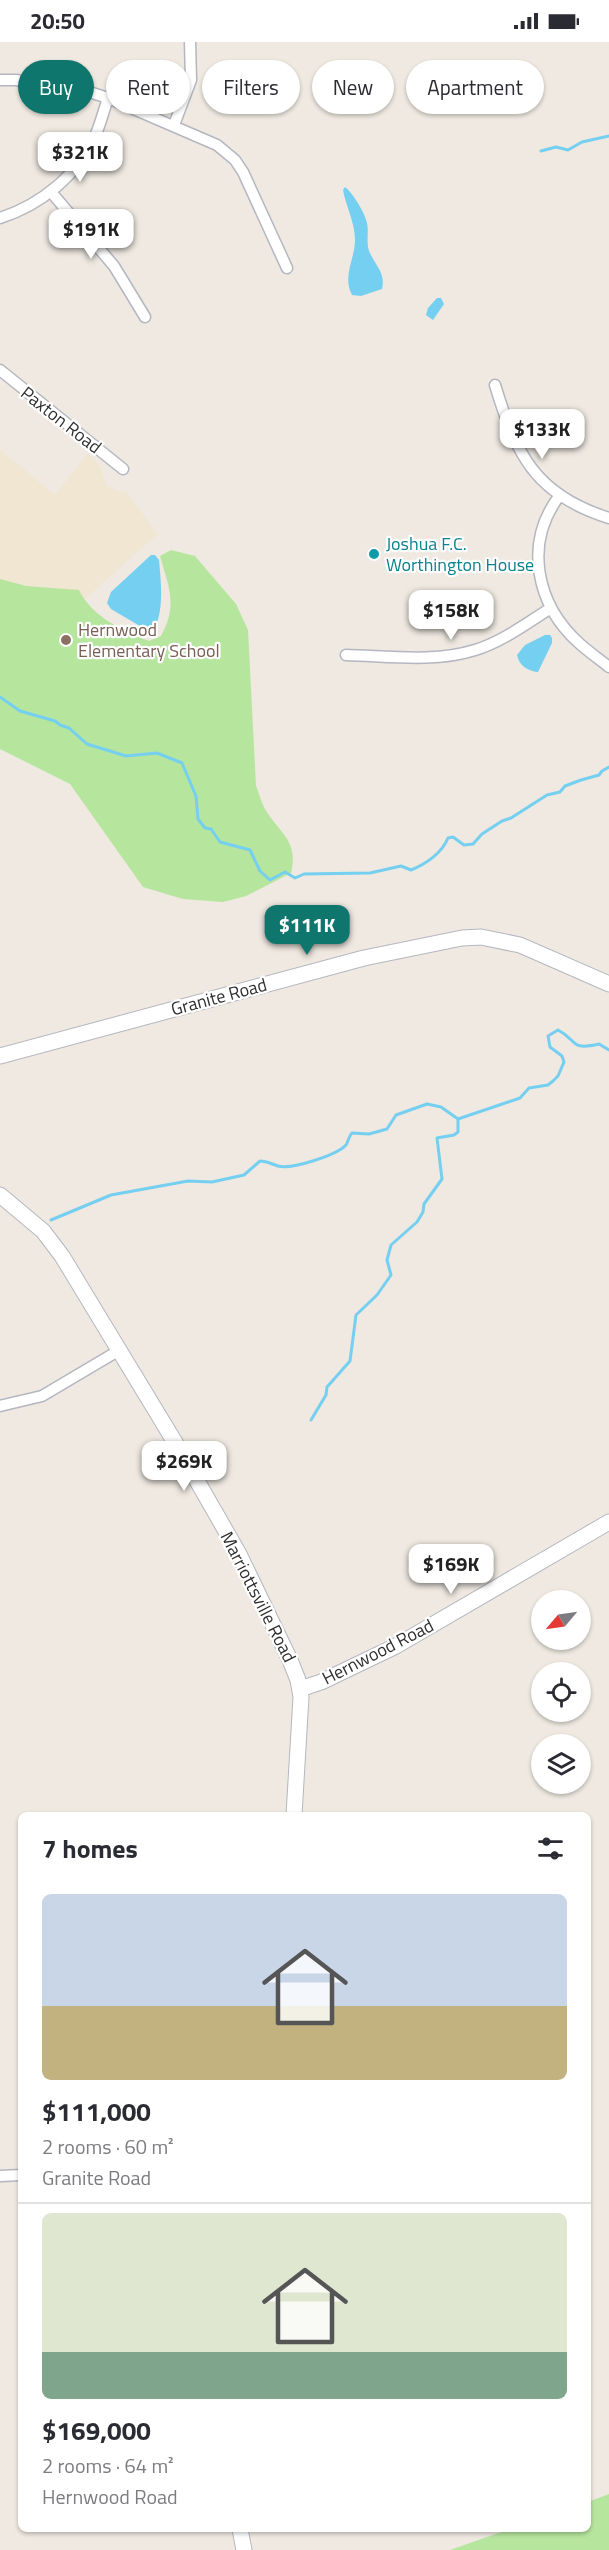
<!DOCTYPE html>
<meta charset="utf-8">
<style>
:root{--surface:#fff;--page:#f7f7f7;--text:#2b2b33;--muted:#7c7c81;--line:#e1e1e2;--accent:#0f766e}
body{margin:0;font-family:"Titillium Web",sans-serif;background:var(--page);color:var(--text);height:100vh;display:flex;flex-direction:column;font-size:22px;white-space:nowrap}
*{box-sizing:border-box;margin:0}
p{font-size:20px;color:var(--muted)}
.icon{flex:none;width:33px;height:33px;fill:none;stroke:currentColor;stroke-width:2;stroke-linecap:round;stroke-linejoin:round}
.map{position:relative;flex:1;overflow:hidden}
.details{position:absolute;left:18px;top:1770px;width:573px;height:720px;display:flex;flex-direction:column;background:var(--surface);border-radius:9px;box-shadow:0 2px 4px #0004}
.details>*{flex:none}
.top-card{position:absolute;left:18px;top:18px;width:573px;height:54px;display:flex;gap:12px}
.needle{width:39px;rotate:241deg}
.tools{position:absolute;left:531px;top:1548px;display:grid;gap:12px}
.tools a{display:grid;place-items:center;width:60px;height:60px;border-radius:50%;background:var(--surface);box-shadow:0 2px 4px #0004;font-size:30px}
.price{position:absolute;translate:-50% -51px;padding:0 14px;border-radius:12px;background:#fff;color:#222;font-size:20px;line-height:39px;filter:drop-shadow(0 2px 3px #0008)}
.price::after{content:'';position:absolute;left:50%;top:36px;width:18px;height:14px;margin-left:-9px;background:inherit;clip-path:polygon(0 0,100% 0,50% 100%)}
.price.current{background:var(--accent);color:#fff}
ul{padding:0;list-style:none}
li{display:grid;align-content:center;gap:12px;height:318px;padding:0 24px}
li+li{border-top:2px solid var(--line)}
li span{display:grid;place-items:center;height:186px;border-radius:9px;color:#555}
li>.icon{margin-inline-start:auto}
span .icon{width:108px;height:108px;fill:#fffc;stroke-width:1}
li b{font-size:26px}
h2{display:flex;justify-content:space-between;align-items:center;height:72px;padding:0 24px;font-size:26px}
.pill{padding:0 21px;border-radius:27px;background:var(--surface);box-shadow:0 2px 4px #0004;font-size:21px;line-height:54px}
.pill.current{background:var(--accent);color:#fff}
.status{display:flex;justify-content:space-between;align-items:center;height:42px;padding:0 30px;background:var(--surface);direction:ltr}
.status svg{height:16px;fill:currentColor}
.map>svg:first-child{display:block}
.education{fill:#f0e6d1}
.green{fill:#b6e59e}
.water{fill:#75cff0}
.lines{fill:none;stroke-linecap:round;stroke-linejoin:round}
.stream{stroke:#75cff0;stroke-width:3}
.street-casing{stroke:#b4b7c1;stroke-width:13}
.secondary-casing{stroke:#b4b7c1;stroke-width:17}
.street{stroke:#fff;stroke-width:10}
.secondary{stroke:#fff;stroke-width:15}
.culture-dot{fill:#0f9aa8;stroke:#fff;stroke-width:2}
.education-dot{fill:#8d6e63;stroke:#fff;stroke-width:2}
.labels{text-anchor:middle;stroke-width:4.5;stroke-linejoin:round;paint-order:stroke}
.street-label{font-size:18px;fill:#2e2e2e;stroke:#fff}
.culture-label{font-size:18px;fill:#0d838f;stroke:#fff;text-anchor:start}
.education-label{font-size:18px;fill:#785e54;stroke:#fff;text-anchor:start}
</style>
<div class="status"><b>20:50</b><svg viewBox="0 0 49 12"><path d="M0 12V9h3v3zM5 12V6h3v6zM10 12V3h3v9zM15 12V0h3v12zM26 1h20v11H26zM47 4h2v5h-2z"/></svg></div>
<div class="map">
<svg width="609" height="2508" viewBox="0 0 609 2508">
<rect width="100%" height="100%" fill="#efe9e1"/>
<!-- education -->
<path class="education" d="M0,408L55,453L88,412L99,423L106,443L119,450L126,449L157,492L78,563L0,686Z"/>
<!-- green -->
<path class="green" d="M171,508L195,514L236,562L248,588L256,744C259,751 261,760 265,767C279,791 299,798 291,831L246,854L223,860L183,857L143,845L70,742L0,707V537L26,544L79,548C92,575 122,588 149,599L161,594C178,563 169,546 160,514Z
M609,2452V2508H450L510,2487H588V2460Z"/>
<!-- water -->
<path class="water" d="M345,145C353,151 365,171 367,181C369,190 366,199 369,209C375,223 386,231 382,247L361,254L352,253C342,234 355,217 355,198C355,180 346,165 343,148Z
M437,256H441L444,262L433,278L426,273L428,266Z
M151,513H155L159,518C161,541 164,565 155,586L145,587L111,567L107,561L111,550Z
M545,593H550L552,596V601L538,630C527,629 519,623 517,613L525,603Z"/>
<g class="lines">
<!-- stream -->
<path class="stream" d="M541,109L556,105L568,108L582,100L609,94
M0,655L20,669L55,679L60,683L69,686L87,702L126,714L157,711L182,721L196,754L198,777L205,786L211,787L220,800L250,808L260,829L270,838L285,830L295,836L304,832L370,831L401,824L411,828C426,822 442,811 448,796L453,795L464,803L473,802L482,792L502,779L511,776L547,753L560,750L565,744L581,738L599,733L602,729L609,725
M51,1178L111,1153L188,1139L212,1140L244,1133L260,1119C267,1119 271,1122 278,1124C291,1128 337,1113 346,1103C348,1100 349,1094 352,1091L369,1092L387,1087L396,1073L427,1062L441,1065L458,1077L520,1056L529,1046L548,1043L553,1039L558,1034L564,1020L562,1014L550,1005L548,994L558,988C578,998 569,1009 599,1002L609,1008
M311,1378L326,1353L327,1345L350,1319L356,1273L377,1253L391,1233L387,1218L391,1203L417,1180L423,1170L424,1162L442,1137L437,1096L454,1093L458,1090V1077"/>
<defs>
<path id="street" d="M0,38H16L80,47L108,56L217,103L235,118L243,130L287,226
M174,83L191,38L190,0
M51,150L114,224L145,275
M0,176C41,163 79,132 96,92C101,80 104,68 108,56
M0,328L123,427
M495,343C516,412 535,453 609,476
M560,453C523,501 536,563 580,602C589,610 599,617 609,625
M346,613C388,614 434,621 475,608C502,600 527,581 551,566
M0,1364L42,1354L118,1309
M0,2134L21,2133"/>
<path id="secondary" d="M0,1014L364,916L462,896L481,895L520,903L609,942
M0,1153L43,1189L62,1214L176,1402L239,1512L290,1618L298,1638L301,1655L294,1773
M300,1647L321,1640L396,1604L609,1480
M240,2487L244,2508"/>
</defs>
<!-- street casing -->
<use href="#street" class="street-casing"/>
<!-- secondary casing -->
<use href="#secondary" class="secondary-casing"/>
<!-- street -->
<use href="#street" class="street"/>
<!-- secondary -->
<use href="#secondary" class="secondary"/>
</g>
<!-- markers -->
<circle class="culture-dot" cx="374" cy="512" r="6"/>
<circle class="education-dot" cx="66" cy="598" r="6"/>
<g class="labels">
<!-- street labels -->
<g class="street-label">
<text transform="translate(61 378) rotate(38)" y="6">Paxton Road</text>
<text transform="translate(219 955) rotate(-15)" y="6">Granite Road</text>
<text transform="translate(258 1555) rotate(63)" y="6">Marriottsville Road</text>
<text transform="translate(378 1610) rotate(-27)" y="6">Hernwood Road</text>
</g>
<!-- culture labels -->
<g class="culture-label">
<text x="386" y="508">Joshua F.C.<tspan x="386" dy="21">Worthington House</tspan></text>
</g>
<!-- education labels -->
<g class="education-label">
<text x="78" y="594">Hernwood<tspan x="78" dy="21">Elementary School</tspan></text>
</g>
</g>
</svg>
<div class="tools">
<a><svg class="needle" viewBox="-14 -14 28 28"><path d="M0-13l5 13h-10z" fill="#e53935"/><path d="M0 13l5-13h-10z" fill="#7c7c81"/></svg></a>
<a><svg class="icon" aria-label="locate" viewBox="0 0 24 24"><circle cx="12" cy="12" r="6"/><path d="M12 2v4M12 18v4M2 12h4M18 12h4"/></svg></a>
<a><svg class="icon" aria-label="layers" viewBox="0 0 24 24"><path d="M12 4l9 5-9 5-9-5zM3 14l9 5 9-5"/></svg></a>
</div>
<b class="price" style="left:80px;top:141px">$321K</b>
<b class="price" style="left:91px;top:218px">$191K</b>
<b class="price" style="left:542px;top:418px">$133K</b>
<b class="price" style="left:451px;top:599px">$158K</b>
<b class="price current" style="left:307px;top:914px">$111K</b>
<b class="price" style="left:184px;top:1450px">$269K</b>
<b class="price" style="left:451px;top:1553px">$169K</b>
<div class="top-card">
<a class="pill current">Buy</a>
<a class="pill">Rent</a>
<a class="pill">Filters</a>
<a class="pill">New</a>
<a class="pill">Apartment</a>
</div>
<section class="details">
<h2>7 homes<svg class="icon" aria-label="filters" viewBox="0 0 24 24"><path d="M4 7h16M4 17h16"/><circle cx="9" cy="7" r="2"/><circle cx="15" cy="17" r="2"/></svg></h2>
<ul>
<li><span style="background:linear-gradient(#c9d6e8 60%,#c2b280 0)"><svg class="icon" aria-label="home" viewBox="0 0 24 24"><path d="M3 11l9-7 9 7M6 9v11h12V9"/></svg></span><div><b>$111,000</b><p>2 rooms · 60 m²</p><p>Granite Road</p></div></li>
<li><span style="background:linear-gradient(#dfe7d0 75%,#7fa58c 0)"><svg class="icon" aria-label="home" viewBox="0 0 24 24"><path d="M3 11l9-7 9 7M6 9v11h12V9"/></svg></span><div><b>$169,000</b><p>2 rooms · 64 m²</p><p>Hernwood Road</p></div></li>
</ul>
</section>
</div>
